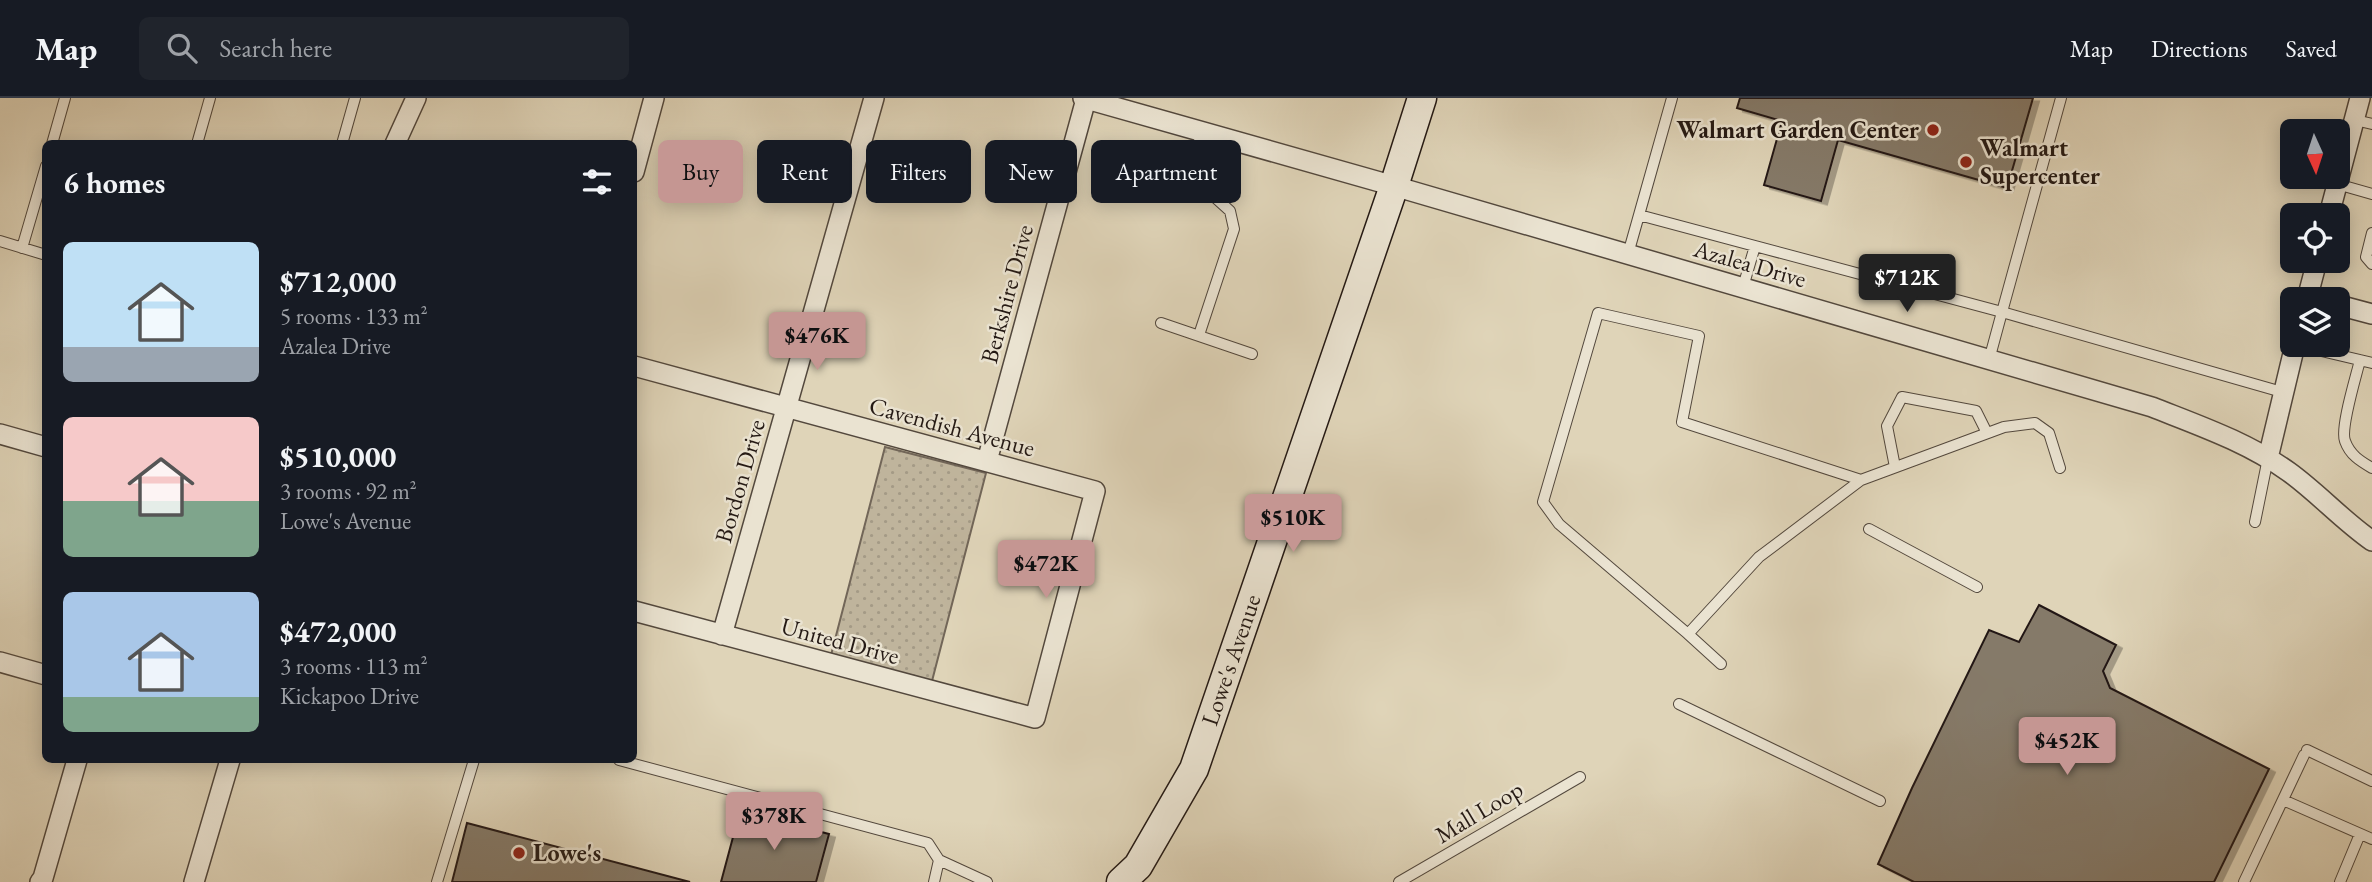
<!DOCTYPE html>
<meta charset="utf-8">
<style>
:root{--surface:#171b24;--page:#20242c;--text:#f1f3f6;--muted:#9ea1a6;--line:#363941;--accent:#c59692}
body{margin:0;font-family:"EB Garamond",serif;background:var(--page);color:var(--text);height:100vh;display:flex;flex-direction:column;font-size:26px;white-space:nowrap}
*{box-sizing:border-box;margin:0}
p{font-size:23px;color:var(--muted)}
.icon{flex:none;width:38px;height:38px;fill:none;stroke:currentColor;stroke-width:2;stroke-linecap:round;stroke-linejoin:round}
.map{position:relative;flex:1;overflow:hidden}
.sheet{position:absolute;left:42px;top:42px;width:595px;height:623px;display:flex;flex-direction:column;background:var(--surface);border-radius:10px;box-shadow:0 4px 18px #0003}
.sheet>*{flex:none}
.guide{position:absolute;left:658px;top:42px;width:665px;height:63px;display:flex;gap:14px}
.needle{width:46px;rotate:177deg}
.controls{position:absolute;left:2280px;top:21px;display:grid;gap:14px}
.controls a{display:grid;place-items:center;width:70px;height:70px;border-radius:10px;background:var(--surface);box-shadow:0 4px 18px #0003;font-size:35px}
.price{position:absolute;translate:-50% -60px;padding:0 16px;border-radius:7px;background:var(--accent);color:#111;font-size:23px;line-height:46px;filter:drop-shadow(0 2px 4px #0008)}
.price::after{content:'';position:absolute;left:50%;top:42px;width:21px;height:16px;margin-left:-10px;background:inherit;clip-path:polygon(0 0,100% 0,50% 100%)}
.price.on{background:#222;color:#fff}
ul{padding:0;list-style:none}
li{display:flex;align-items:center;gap:21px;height:175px;padding:0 21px}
li span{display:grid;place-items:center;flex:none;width:196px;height:140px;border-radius:10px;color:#555}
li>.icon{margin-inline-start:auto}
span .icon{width:84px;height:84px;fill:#fffc;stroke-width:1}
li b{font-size:30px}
h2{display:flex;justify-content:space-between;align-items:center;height:84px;padding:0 21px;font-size:30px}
.tag{padding:0 24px;border-radius:10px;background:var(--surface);box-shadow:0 4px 18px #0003;font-size:24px;line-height:63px}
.tag.on{background:var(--accent);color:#111}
header{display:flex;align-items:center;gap:42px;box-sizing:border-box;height:98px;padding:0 35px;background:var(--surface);border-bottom:2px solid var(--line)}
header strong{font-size:33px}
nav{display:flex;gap:38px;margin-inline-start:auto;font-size:24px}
.search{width:490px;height:63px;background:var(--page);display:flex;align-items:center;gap:18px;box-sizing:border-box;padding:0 24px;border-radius:10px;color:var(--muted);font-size:26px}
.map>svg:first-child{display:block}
.park{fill:url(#park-dots);stroke:#726658;stroke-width:2}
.building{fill:#857a69;stroke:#241914;stroke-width:2;filter:url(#shadow)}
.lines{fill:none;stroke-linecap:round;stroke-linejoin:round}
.lane-casing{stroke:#53483d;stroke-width:12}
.street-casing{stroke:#53483d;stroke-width:22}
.secondary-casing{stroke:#241914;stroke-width:31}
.lane{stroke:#eae3d1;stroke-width:10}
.street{stroke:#eae3d1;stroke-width:19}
.secondary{stroke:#eae3d1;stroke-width:28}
.poi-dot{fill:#8f2418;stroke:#eae3d1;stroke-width:2.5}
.labels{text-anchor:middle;stroke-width:5;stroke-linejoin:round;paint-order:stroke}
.poi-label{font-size:24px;font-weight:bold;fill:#241914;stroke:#eae3d1;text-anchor:start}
.street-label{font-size:24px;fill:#241914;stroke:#eae3d1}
</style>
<header>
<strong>Map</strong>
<div class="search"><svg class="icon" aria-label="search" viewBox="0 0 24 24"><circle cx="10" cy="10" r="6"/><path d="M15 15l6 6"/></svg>Search here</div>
<nav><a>Map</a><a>Directions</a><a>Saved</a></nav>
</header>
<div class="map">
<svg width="2372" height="784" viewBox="0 0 2372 784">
<defs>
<pattern id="park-dots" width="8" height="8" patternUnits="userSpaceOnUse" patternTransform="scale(1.75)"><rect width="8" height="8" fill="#bfb49c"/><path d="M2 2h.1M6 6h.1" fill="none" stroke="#a49a86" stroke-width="1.8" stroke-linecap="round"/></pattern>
<filter id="shadow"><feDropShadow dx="6" dy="3.5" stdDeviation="0" flood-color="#0004"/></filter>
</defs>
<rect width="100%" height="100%" fill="#dfd4b8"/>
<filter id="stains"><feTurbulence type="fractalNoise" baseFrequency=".00286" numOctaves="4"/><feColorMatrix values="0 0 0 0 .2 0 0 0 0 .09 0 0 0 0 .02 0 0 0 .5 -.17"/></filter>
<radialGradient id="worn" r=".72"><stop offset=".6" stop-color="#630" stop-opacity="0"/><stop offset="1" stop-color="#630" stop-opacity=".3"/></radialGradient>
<!-- park -->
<path class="park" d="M885,349L986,375L932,583L831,557Z"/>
<!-- building -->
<path class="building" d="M1740,0H2033L2007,90L1838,42L1821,103L1764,87L1782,23L1737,10Z
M2039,507L2116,547L2103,573L2110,590L2269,671L2214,784H1914L1878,766L1912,690L1989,532L2019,544Z
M740,713L829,736L816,784H721Z
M467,725L690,784H452Z"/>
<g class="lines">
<defs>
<path id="lane" d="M2355,22L2372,26
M52,46L65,0
M197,46L210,0
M342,46L355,0
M2337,86L2372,96
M1639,117L2002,214L2061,0
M2372,135L2366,159L2372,166
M0,143L46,157
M22,150L46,68
M1628,156L1672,0
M1743,189L1755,148
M1161,225L1252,256
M1199,237L1234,131L1230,113L1198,84L1195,65L1201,33
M2296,247L2372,265
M1989,262L2002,214L2282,294
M2360,262C2356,279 2340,330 2345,343C2350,357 2360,363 2372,370
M1895,369L1887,328L1902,299L1976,313L1987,335
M2255,424L2268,360
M1869,431L1977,489
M1688,536L1559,426L1543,404L1598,215L1699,238L1682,324L1861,382
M1721,566L1688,536L1759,459L1861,382L2004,329L2035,325L2049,335L2060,370
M1679,606L1880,703
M2307,652L2372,683
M619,662L928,745L939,762L934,784
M2283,702L2372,741
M939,762L987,784
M437,784L474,662
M1399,784L1580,679
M2244,784L2304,657
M2340,784L2360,736"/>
<path id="street" d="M1083,0L1394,88L2152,309C2200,328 2247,344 2289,374C2318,395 2342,422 2372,443
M395,46L416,0
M634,74L654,0
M2329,117L2360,0
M2307,201L2317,163
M2338,207L2372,216
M634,268L1095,393L1035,620L634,513
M0,336L46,349
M2268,360L2295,247
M987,363L1086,1
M722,537L874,0
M0,564L46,577
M40,784L43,780L77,662
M194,784L230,662"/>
<path id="secondary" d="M1121,784L1138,768L1194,671L1394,88L1422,0"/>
</defs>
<!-- lane casing -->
<use href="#lane" class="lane-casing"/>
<!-- street casing -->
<use href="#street" class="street-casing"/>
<!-- secondary casing -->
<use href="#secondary" class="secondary-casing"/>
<!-- lane -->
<use href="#lane" class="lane"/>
<!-- street -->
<use href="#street" class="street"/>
<!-- secondary -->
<use href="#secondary" class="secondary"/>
</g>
<!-- markers -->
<g class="poi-dot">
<circle cx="1933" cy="32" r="7"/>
<circle cx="1966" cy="64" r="7"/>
<circle cx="519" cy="755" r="7"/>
</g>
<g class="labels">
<!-- poi labels -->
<g class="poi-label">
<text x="1919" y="40" text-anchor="end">Walmart Garden Center</text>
<text x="1980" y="58">Walmart<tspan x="1980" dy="28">Supercenter</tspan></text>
<text x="533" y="763">Lowe's</text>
</g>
<!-- street labels -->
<g class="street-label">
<text transform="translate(1750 166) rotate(16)" y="8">Azalea Drive</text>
<text transform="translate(1007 196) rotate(-75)" y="8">Berkshire Drive</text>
<text transform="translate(952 329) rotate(15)" y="8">Cavendish Avenue</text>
<text transform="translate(740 383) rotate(-74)" y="8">Bordon Drive</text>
<text transform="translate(840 543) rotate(15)" y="8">United Drive</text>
<text transform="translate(1231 562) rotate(-71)" y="8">Lowe's Avenue</text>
<text transform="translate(1479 714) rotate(-31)" y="8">Mall Loop</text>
</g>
</g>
<rect width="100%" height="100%" filter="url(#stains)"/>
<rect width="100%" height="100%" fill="url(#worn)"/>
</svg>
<div class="controls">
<a><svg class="needle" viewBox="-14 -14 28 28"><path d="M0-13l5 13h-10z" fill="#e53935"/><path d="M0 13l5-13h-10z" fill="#9ea1a6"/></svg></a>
<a><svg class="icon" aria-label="locate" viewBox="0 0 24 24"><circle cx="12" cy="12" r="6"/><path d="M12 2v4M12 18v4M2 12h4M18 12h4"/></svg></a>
<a><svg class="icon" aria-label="layers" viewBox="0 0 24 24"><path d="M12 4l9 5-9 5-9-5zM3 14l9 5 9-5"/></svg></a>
</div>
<b class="price on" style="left:1907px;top:216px">$712K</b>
<b class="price" style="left:817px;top:274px">$476K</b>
<b class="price" style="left:1293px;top:456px">$510K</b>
<b class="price" style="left:1046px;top:502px">$472K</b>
<b class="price" style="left:2067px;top:679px">$452K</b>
<b class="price" style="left:774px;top:754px">$378K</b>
<div class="guide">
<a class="tag on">Buy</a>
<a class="tag">Rent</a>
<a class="tag">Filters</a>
<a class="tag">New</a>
<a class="tag">Apartment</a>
</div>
<section class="sheet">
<h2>6 homes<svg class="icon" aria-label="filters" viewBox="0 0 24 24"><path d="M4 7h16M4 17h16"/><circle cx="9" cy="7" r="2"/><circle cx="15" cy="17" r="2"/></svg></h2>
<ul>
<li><span style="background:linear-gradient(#bfe0f5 75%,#9aa5b1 0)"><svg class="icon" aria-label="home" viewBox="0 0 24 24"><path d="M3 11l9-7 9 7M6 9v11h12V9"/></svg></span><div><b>$712,000</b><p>5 rooms · 133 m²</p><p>Azalea Drive</p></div></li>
<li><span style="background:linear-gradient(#f6c9c9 60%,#7fa58c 0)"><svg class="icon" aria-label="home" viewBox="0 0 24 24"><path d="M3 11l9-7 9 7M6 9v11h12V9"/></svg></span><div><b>$510,000</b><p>3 rooms · 92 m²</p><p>Lowe's Avenue</p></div></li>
<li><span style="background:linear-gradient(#a9c7e8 75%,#7fa58c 0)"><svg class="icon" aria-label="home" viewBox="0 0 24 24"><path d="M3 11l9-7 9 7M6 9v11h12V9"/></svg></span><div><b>$472,000</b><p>3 rooms · 113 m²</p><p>Kickapoo Drive</p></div></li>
</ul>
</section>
</div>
